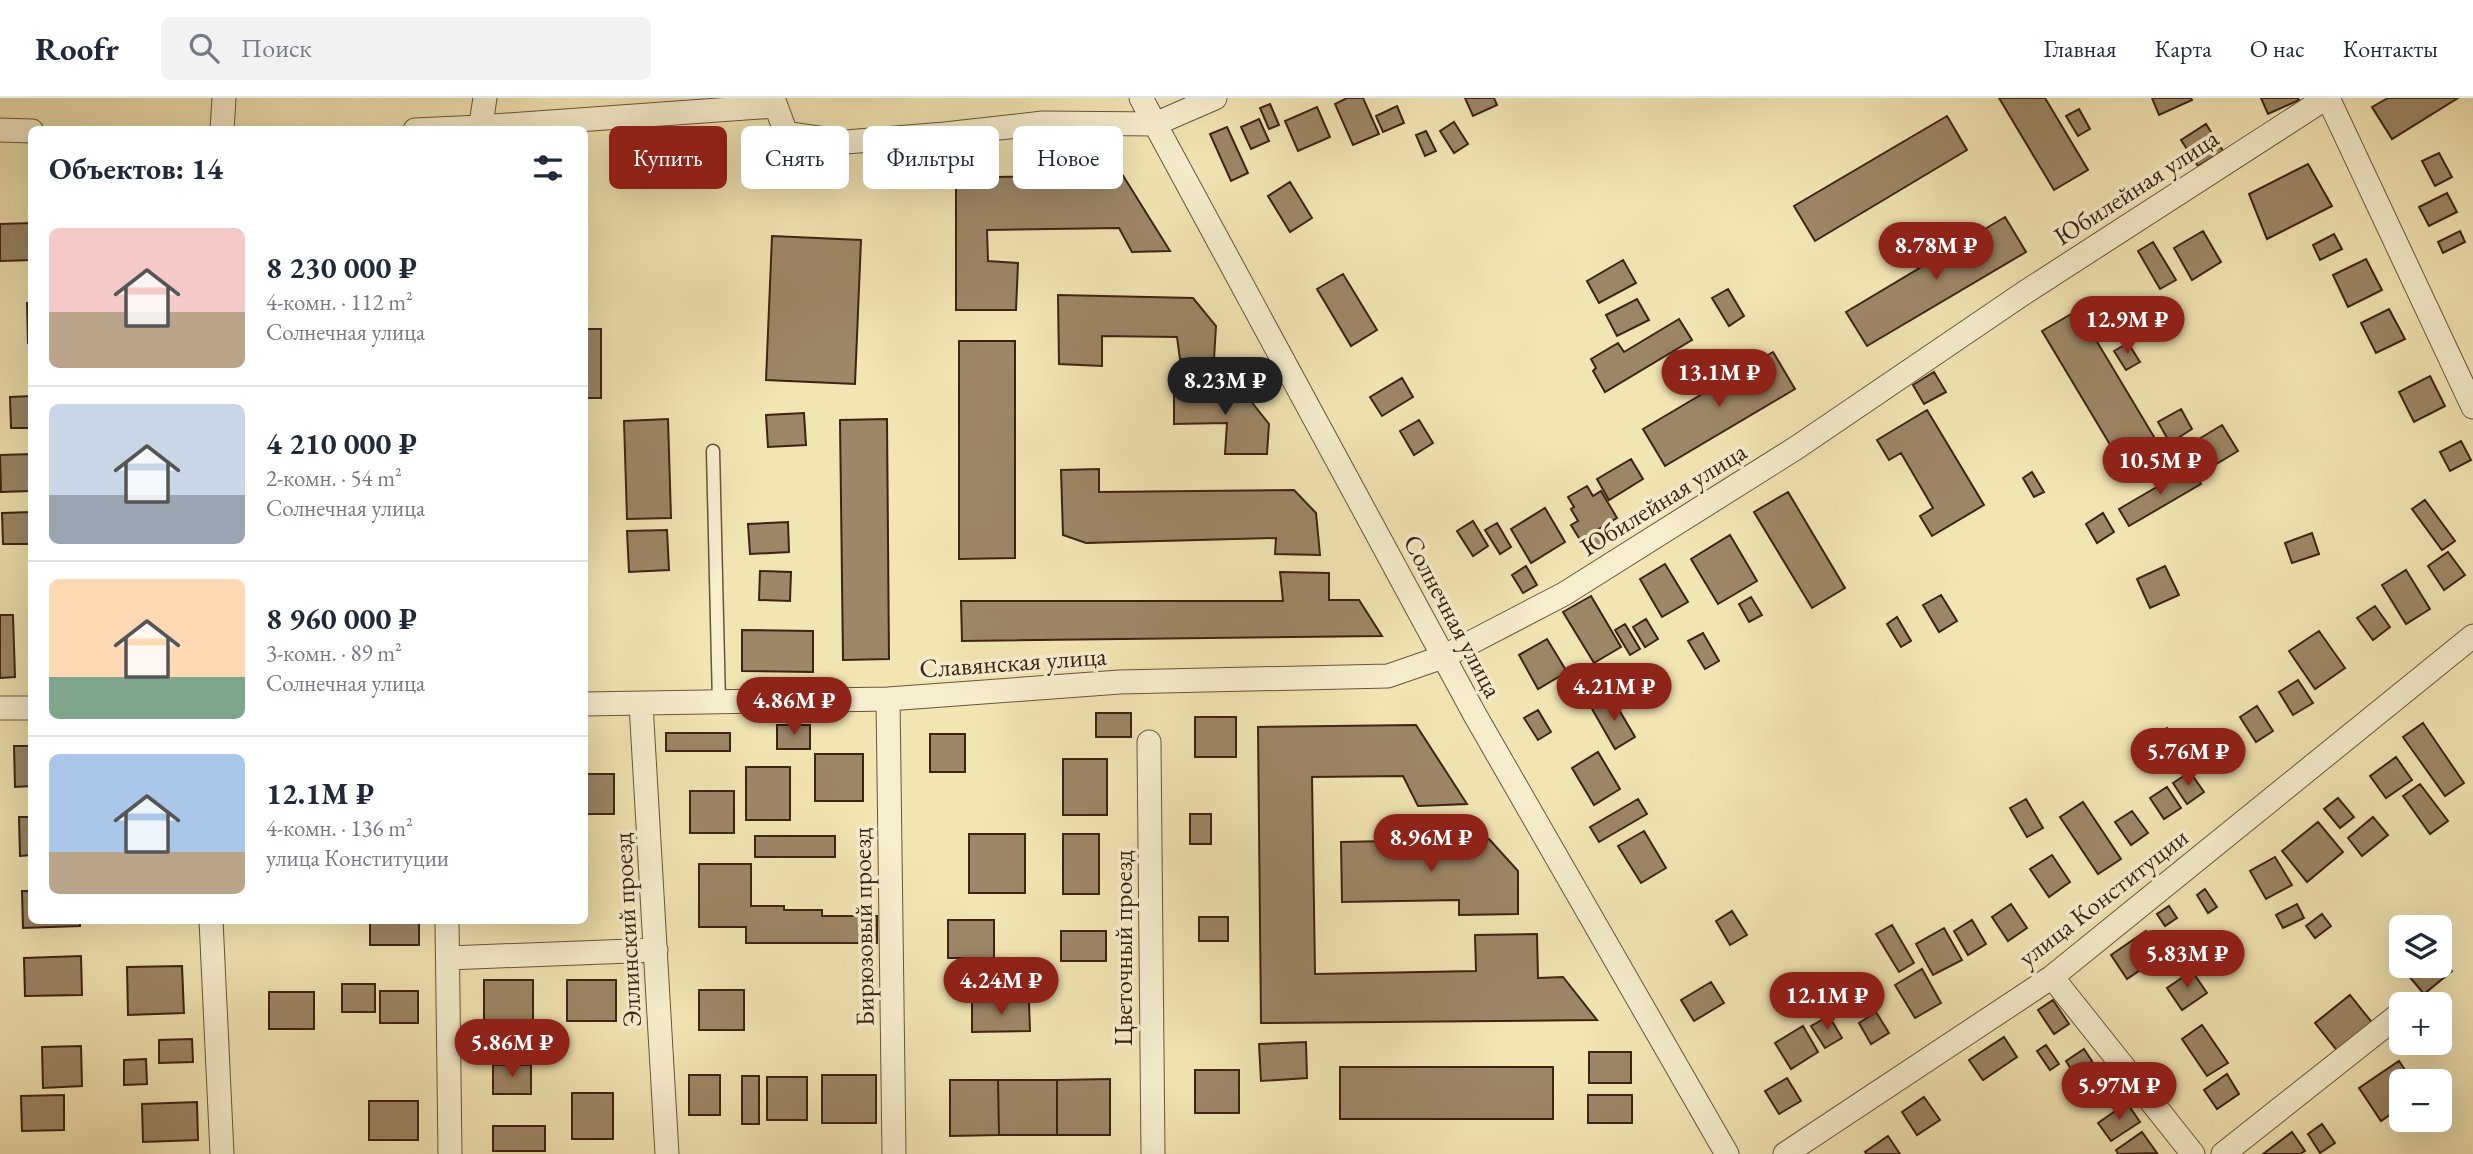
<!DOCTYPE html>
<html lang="ru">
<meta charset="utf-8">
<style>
:root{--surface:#fff;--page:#f2f2f3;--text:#1f2937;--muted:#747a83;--line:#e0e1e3;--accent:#8f2418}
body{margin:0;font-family:"EB Garamond",serif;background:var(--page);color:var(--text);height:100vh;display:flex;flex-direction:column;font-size:26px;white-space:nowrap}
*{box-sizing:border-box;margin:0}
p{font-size:23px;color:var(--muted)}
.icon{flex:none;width:38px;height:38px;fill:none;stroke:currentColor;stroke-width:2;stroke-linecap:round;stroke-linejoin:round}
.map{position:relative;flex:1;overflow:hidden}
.drawer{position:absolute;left:28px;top:28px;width:560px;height:798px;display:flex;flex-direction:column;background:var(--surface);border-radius:10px;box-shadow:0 7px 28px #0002}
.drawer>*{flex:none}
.top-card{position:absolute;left:609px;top:28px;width:665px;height:63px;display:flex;gap:14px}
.buttons{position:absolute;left:2389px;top:817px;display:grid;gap:14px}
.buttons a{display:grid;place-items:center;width:63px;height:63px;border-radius:10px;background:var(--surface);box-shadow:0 7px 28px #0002;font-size:35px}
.price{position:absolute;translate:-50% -60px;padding:0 16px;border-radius:24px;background:var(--accent);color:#fff;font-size:23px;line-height:46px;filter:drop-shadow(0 2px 4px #0008)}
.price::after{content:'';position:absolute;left:50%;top:42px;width:21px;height:16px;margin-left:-10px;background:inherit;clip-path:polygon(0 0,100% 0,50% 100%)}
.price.current{background:#222;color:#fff}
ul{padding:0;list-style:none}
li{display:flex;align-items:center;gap:21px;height:175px;padding:0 21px}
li+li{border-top:2px solid var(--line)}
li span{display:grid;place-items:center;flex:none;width:196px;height:140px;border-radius:10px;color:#555}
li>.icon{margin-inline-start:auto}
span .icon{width:84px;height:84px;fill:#fffc;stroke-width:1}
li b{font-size:30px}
h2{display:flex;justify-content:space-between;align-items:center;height:84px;padding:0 21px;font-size:30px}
.chip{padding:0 24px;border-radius:10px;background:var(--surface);box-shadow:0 7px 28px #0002;font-size:24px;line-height:63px}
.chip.current{background:var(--accent);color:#fff}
header{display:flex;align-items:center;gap:42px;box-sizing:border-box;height:98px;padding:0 35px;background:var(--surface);border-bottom:2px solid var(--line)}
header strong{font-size:33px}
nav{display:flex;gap:38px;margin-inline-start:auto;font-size:24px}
.search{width:490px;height:63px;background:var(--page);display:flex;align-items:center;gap:18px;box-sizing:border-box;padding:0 24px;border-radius:10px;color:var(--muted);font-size:26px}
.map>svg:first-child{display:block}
.building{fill:#9c8767;stroke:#3e2213;stroke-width:2}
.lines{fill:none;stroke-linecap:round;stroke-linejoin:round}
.lane-casing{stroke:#6b533b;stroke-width:15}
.street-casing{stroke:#6b533b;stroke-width:25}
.lane{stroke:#f7eece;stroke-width:12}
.street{stroke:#f7eece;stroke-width:23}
.labels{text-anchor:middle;stroke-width:7;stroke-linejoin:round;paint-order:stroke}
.street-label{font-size:26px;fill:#3e2213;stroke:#f7eece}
</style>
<header>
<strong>Roofr</strong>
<div class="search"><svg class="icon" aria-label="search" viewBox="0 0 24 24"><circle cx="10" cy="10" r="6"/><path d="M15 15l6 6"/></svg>Поиск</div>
<nav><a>Главная</a><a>Карта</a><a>О нас</a><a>Контакты</a></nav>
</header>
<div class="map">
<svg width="2473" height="1056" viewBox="0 0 2473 1056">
<rect width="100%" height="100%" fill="#f2e5b4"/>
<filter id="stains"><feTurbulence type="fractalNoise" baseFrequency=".00286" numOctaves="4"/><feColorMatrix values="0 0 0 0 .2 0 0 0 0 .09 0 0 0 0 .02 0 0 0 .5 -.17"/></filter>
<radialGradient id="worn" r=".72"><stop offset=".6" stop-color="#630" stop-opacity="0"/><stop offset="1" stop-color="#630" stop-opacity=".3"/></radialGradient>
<!-- building -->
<path class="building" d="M1347,0H1363L1379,36L1353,47L1335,6Z
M1465,0H1494L1497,7L1473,18Z
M1999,0H2045L2088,72L2054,92Z
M2152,0H2191L2192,2L2159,17Z
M2261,0H2298L2299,2L2268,16Z
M2388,0H2458L2392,41L2372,9Z
M1270,6L1279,27L1269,31L1260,10Z
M1397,8L1404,25L1383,34L1376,18Z
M1317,9L1330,39L1298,53L1285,23Z
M2079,11L2090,31L2078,38L2066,18Z
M1947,18L1967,52L1815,143L1794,108Z
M1259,21L1269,43L1251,51L1241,29Z
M1454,24L1468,46L1454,55L1440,33Z
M2206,26L2223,53L2198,68L2181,42Z
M1227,29L1248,75L1231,83L1210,36Z
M1426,33L1436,53L1425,58L1416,37Z
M2439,55L2452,79L2435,88L2422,63Z
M2308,66L2332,108L2267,141L2249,96Z
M1122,76L1170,153L1132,154L1119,130L987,132L988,163L1018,165L1016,212H956V80Z
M1290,84L1312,120L1290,134L1268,98Z
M2447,95L2457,114L2429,128L2419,109Z
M2005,119L2026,154L1867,248L1846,214Z
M32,125V162L0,163V126Z
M2203,133L2221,164L2192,182L2174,150Z
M2460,133L2465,144L2443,155L2438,144Z
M2334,136L2342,151L2320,162L2313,147Z
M772,138L861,142L855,286L766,282Z
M2153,144L2176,182L2160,191L2138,153Z
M2366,161L2382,192L2348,209L2333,177Z
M1623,162L1636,185L1599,205L1587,183Z
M1343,176L1377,232L1351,248L1317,191Z
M1728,191L1744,218L1729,228L1712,200Z
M1058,197L1193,200L1216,228L1214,261H1180L1177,239L1102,238V268L1059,266Z
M1637,201L1649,222L1617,238L1606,217Z
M27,205H32V245H28Z
M2389,211L2405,241L2376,255L2361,225Z
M2078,212L2166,359L2130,380L2042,233Z
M1679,221L1692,242L1605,294L1593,273L1596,270L1591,261L1618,245L1624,254Z
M584,231H601V300H584Z
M959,243H1015V460L959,461Z
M2128,245L2140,264L2126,272L2114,253Z
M1773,254L1795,291L1665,368L1643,331Z
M1934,274L1946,294L1924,306L1913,287Z
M2430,278L2445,308L2414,324L2399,294Z
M1402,280L1413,299L1382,318L1370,299Z
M1174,291L1242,292L1269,326L1267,356H1225L1227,325L1174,326Z
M32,298V330H11L10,299Z
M2181,311L2192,331L2170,345L2158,324Z
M1927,312L1984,407L1932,438L1920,418L1933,410L1901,355L1889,362L1877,342Z
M804,315L806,347L768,349L766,317Z
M668,321L671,420L627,421L624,323Z
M887,321L889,561L843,562L840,322Z
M1419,322L1433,345L1414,357L1400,333Z
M2222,327L2238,353L2205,373L2189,347Z
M2461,343L2471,362L2450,373L2440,354Z
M32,356V393L1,394L0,357Z
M1631,361L1643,381L1609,402L1597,381Z
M2191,369L2201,386L2129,428L2119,411Z
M1099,371V394L1294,392L1316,415L1320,457L1275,456L1276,440L1086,445L1063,437L1061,372Z
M2032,374L2044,394L2034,399L2023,380Z
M1587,388L1593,398L1601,393L1617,420L1597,432L1607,448L1590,458L1571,427L1578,423L1571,411L1574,409L1568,399Z
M1788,394L1845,490L1812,510L1754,414Z
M2425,402L2455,443L2442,452L2412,411Z
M1545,410L1565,444L1531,465L1511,431Z
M32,414V446H3L2,415Z
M2103,415L2114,434L2097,445L2086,426Z
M1473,423L1488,448L1473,458L1457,433Z
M788,424L789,454L750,456L748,426Z
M1497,425L1511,449L1500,456L1485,432Z
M667,432L669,472L629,474L627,433Z
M2312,435L2319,456L2292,465L2285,445Z
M1730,437L1757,483L1718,506L1691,461Z
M2448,454L2465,477L2444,492L2428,468Z
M1665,466L1688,504L1662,519L1640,481Z
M1526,468L1537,487L1523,495L1512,477Z
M2165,468L2179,497L2150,510L2137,481Z
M2406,472L2430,511L2406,526L2382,487Z
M760,473L791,474L790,503L759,502Z
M1280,474L1329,475V502H1359L1382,538L962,543L961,503H1283Z
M1941,497L1957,523L1939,534L1923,507Z
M1591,498L1621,549L1594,565L1563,514Z
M1751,499L1762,517L1749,524L1739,506Z
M2375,508L2390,529L2373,542L2357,520Z
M0,517H13L15,579L0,580Z
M1897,519L1911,543L1901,549L1887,526Z
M1646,521L1658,541L1645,549L1633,529Z
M1625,526L1640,551L1630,557L1615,532Z
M742,532L813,533V574L742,573Z
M2319,533L2345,570L2315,591L2289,553Z
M1703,535L1719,563L1705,571L1688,543Z
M1547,541L1567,574L1538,591L1519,557Z
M2298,582L2313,605L2293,617L2279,594Z
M1612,600L1635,639L1615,651L1592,611Z
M2257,608L2273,633L2256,644L2240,619Z
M1538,612L1551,634L1538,642L1524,620Z
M1096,615H1131V639H1096Z
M1195,619H1236V659H1195Z
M2423,625L2464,685L2445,698L2403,639Z
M777,627H810V651H777Z
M1416,627L1467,706L1418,708L1403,678L1312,679L1315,876L1476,873L1475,837L1537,836L1538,880L1563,879L1597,922L1261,925L1258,629Z
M2167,630L2173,640L2154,651L2148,640Z
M666,635H730V653H666Z
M930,636H965V674H930Z
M14,648H32V688L15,689Z
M1598,654L1620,691L1594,707L1572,670Z
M815,656H863V703H815Z
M2396,659L2412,682L2386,700L2370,678Z
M1063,661H1107V717H1063Z
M746,669H790V722H746Z
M2190,674L2204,694L2187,706L2173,685Z
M584,676H614V716H584Z
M2420,686L2448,723L2430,736L2403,698Z
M2167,689L2181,710L2164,721L2150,700Z
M690,693H734V735H690Z
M2338,700L2354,719L2340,730L2324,711Z
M1638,701L1647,716L1599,744L1590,729Z
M2026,701L2043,730L2027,739L2010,710Z
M2083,704L2121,761L2098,776L2060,719Z
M2132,713L2148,735L2131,747L2115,724Z
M1190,716H1211V746H1190Z
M19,719H32V757L20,758Z
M2373,719L2388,737L2362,758L2348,740Z
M2318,724L2343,754L2307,784L2282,753Z
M1644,733L1666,770L1641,785L1618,748Z
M969,736H1025V795H969Z
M1063,736H1099V796H1063Z
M755,738H835V759H755Z
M1489,741L1518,773V816L1459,817V802L1342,804L1341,744Z
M2052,757L2070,784L2049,799L2030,771Z
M2275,759L2292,787L2266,801L2250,773Z
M699,766H751V808H784V812H822V818H877V845H746V829H699Z
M2205,791L2217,809L2208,815L2197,797Z
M22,793H32V822H80V828L23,830Z
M2011,806L2027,830L2008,843L1992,819Z
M2297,806L2304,820L2283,830L2276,817Z
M2169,808L2177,820L2165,828L2157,816Z
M1732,813L1747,837L1730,847L1716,823Z
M2322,816L2331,828L2315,840L2306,828Z
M1199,819H1228V843H1199Z
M370,822H419V847H370Z
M948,822H994V860H948Z
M1972,822L1986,846L1968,857L1954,833Z
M1892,827L1914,865L1899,874L1876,836Z
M1944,830L1962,862L1933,877L1916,846Z
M1061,833H1106V863H1061Z
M2146,833L2162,857L2127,881L2111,857Z
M81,858L82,897L25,898L24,860Z
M2440,858L2452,873L2424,896L2397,864L2401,861V868H2440Z
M182,868L184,915L128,917L127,869Z
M1922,871L1941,905L1915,920L1895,887Z
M1029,872V904H972L971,873Z
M2192,873L2207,895L2182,912L2167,890Z
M484,882H533V939H484Z
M567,882H616V923H567Z
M1711,884L1724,905L1694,923L1681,902Z
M342,886H375V914H342Z
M699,892H744V932H699Z
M380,893H418V925H380Z
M269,894H314V931H269Z
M2350,897L2374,927L2339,955L2315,925Z
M2053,902L2069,926L2054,936L2038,912Z
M972,904H1029L1030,933L972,934Z
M1876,914L1889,935L1871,946L1859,925Z
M1829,918L1842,940L1825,950L1811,928Z
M2202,927L2228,965L2207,978L2182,941Z
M1803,928L1818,954L1791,971L1775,945Z
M2004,939L2017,959L1983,982L1969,962Z
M192,941L193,964L159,965V942Z
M1306,944L1307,980L1261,983L1259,946Z
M2046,947L2059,966L2050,972L2037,953Z
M81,948L82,988L43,990L42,949Z
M2084,951L2092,963L2074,976L2066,963Z
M1589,954H1631V985H1589Z
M146,961L147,986L124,987V962Z
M2399,963L2413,984H2401V1009L2381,1023L2359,990Z
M2098,965L2112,985L2084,1004L2070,984Z
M493,967H531V996H493Z
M1340,969H1553V1021H1340Z
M1195,972H1239V1015H1195Z
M2227,976L2239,996L2217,1011L2204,992Z
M689,977H720V1017H689Z
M822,977H876V1025H822Z
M742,978H759V1026H742Z
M767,979H807V1022H767Z
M1787,980L1801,1003L1779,1016L1765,993Z
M1110,981V1037H1057V982Z
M950,982H998L999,1037L950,1038Z
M998,982H1057V1037H999Z
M572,995H613V1041H572Z
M64,997V1032L22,1033L21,998Z
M1588,997H1632V1025H1588Z
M1924,999L1940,1022L1917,1037L1902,1014Z
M369,1003H418V1042H369Z
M197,1004L198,1042L143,1044L142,1006Z
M2127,1005L2140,1024L2111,1043L2098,1025Z
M2322,1026L2335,1045L2320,1055L2308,1036Z
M493,1028H545V1053H493Z
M2142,1034L2157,1055L2118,1056L2116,1052Z
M2292,1034L2305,1053L2300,1056H2263Z
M1888,1038L1900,1056H1867L1865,1054Z"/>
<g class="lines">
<defs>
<path id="lane" d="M713,353L719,605"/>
<path id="street" d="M773,0L786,35L846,44L945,36L1043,25L1155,26L1215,0
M1141,0L1475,617L1727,1056
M2328,0L2473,309
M0,32L32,33
M222,32L224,0
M415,32L480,29L774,8
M480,32L485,0
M888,601L894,1056
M584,606L888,601L1120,584L1388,578L1443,559L1564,496L1796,350L2024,195L2326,0
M641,606L667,1056
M0,610H32
M1149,644L1153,1056
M211,822L222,1056
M447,822L450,1056
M448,860L656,852
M2052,879L2193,1056
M1785,1056L2052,879L2473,538
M2223,1056L2401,915"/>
</defs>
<!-- lane casing -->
<use href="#lane" class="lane-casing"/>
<!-- street casing -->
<use href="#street" class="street-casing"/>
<!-- lane -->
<use href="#lane" class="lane"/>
<!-- street -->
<use href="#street" class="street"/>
</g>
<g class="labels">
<!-- street labels -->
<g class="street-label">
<text transform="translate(2136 89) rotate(-33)" y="9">Юбилейная улица</text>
<text transform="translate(1663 401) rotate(-32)" y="9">Юбилейная улица</text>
<text transform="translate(1453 518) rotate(62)" y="9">Солнечная улица</text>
<text transform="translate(1013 564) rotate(-4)" y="9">Славянская улица</text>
<text transform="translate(2103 799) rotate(-38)" y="9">улица Конституции</text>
<text transform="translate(863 829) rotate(-91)" y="9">Бирюзовый проезд</text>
<text transform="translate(627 832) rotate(-93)" y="9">Эллинский проезд</text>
<text transform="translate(1123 850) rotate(-90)" y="9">Цветочный проезд</text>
</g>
</g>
<rect width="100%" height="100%" filter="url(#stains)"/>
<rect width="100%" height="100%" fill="url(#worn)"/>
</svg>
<div class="buttons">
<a><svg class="icon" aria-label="layers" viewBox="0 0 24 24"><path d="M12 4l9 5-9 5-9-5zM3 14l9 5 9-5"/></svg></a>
<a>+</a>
<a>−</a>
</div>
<b class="price" style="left:1936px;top:184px">8.78M ₽</b>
<b class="price" style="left:2127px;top:258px">12.9M ₽</b>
<b class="price" style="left:1719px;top:311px">13.1M ₽</b>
<b class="price current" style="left:1225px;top:319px">8.23M ₽</b>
<b class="price" style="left:2160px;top:399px">10.5M ₽</b>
<b class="price" style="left:1614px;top:625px">4.21M ₽</b>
<b class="price" style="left:794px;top:639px">4.86M ₽</b>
<b class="price" style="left:2188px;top:690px">5.76M ₽</b>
<b class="price" style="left:1431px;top:776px">8.96M ₽</b>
<b class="price" style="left:2187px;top:892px">5.83M ₽</b>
<b class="price" style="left:1001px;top:919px">4.24M ₽</b>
<b class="price" style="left:1827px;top:934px">12.1M ₽</b>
<b class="price" style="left:512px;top:981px">5.86M ₽</b>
<b class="price" style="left:2119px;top:1024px">5.97M ₽</b>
<div class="top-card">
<a class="chip current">Купить</a>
<a class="chip">Снять</a>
<a class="chip">Фильтры</a>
<a class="chip">Новое</a>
</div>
<section class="drawer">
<h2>Объектов: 14<svg class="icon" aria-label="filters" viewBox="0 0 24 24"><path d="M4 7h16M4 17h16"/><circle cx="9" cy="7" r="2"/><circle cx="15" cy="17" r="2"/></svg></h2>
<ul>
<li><span style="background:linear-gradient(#f6c9c9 60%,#b9a48a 0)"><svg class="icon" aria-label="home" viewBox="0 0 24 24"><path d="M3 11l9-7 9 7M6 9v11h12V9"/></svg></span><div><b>8 230 000 ₽</b><p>4-комн. · 112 m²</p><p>Солнечная улица</p></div></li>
<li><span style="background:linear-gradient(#c9d6e8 65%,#9aa5b1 0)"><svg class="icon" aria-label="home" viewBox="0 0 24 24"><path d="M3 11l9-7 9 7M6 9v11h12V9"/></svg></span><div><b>4 210 000 ₽</b><p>2-комн. · 54 m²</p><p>Солнечная улица</p></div></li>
<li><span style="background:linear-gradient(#ffd9b3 70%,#7fa58c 0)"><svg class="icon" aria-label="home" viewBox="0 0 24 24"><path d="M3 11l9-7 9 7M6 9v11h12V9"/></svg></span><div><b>8 960 000 ₽</b><p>3-комн. · 89 m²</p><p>Солнечная улица</p></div></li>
<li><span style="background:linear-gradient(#a9c7e8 70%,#b9a48a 0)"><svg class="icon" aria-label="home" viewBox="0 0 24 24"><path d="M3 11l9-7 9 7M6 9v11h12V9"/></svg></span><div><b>12.1M ₽</b><p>4-комн. · 136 m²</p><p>улица Конституции</p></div></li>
</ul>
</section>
</div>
